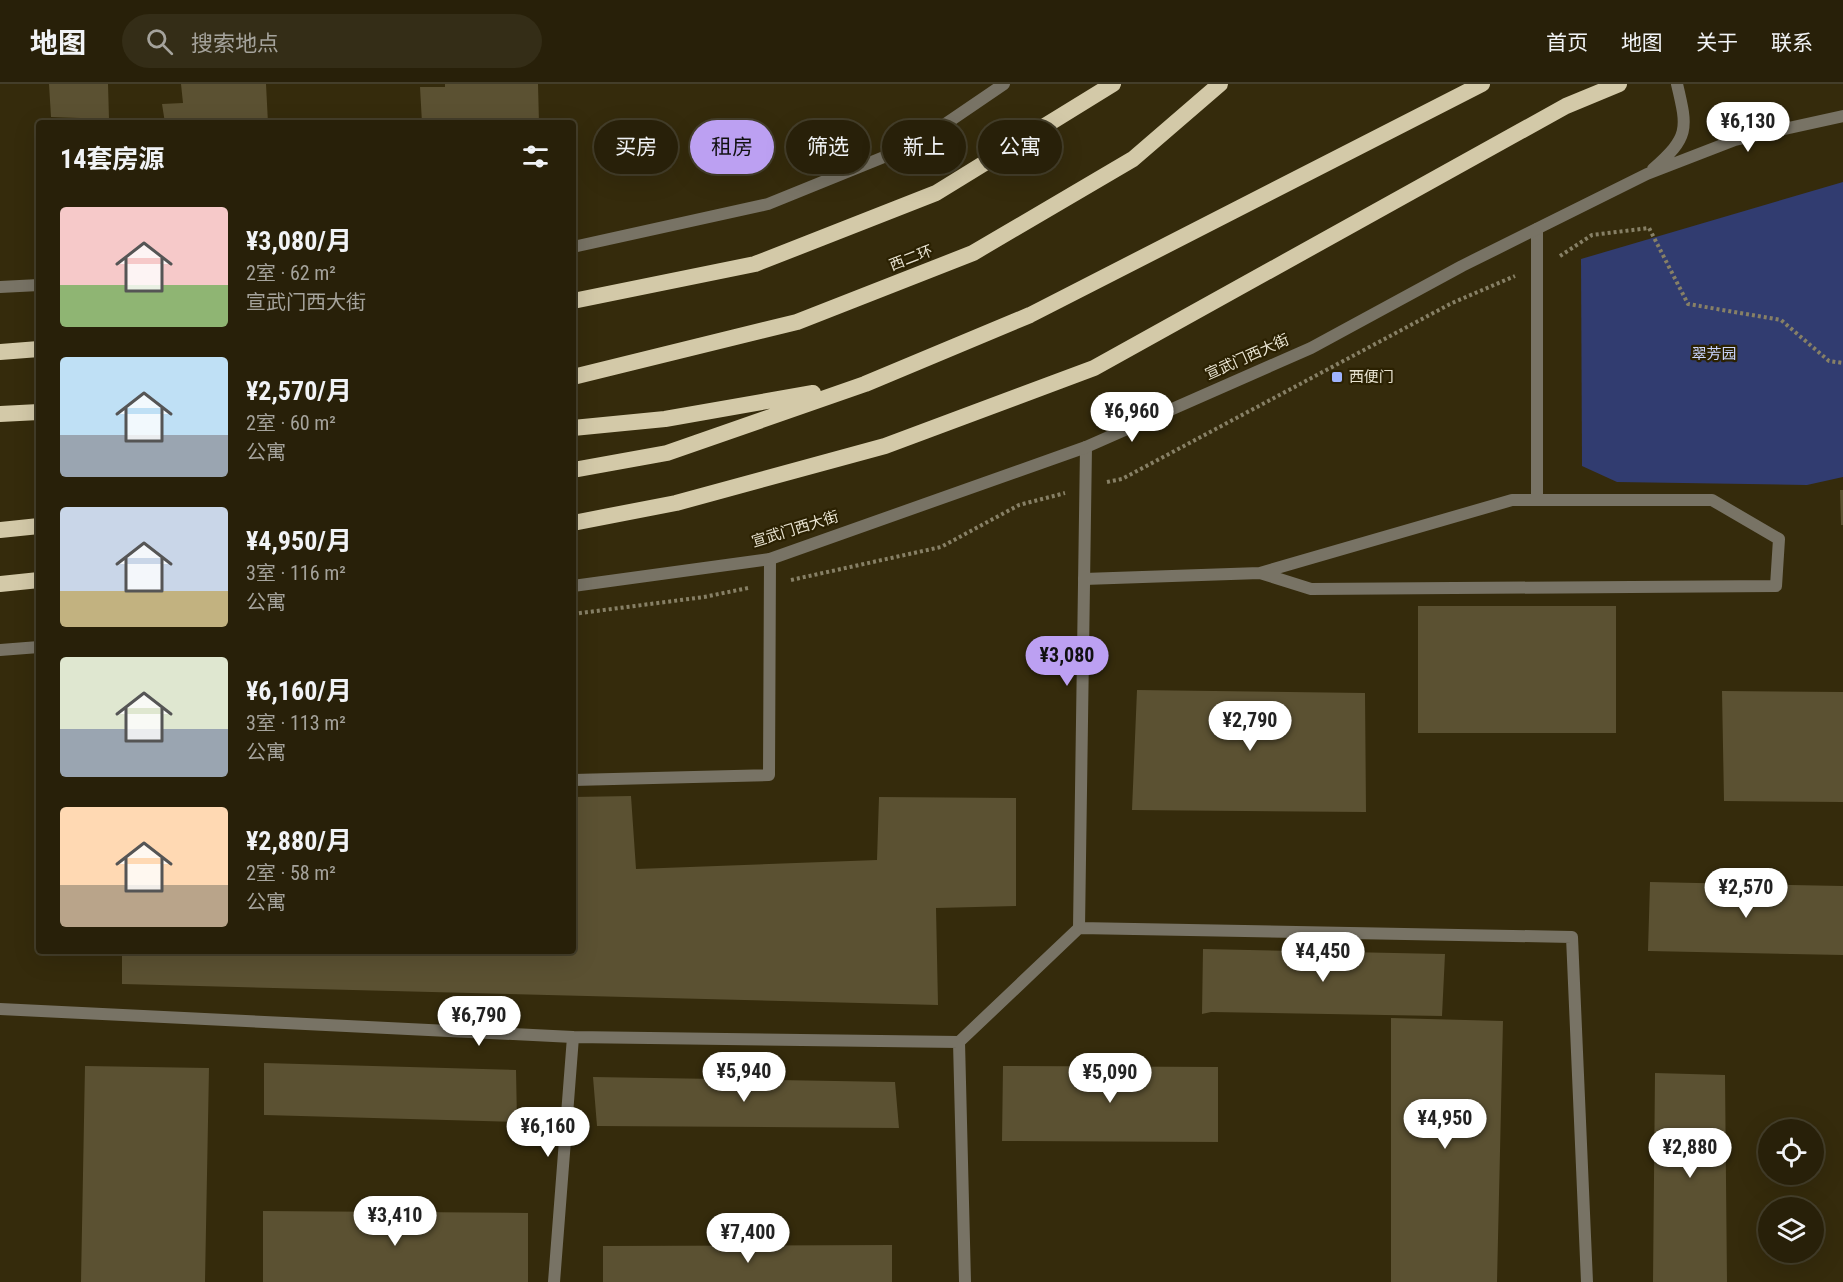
<!DOCTYPE html>
<html lang="zh">
<meta charset="utf-8">
<style>
:root{--surface:#282009;--page:#342d17;--text:#f1f3f6;--muted:#a5a39c;--line:#443e2a;--accent:#bca0f2}
body{margin:0;font-family:"Roboto Condensed","Noto Sans SC",sans-serif;background:var(--page);color:var(--text);height:100vh;display:flex;flex-direction:column;font-size:22px;white-space:nowrap}
*{box-sizing:border-box;margin:0}
p{font-size:20px;color:var(--muted)}
.icon{flex:none;width:33px;height:33px;fill:none;stroke:currentColor;stroke-width:2;stroke-linecap:round;stroke-linejoin:round}
.map{position:relative;flex:1;overflow:hidden}
.side{position:absolute;left:36px;top:36px;width:540px;height:834px;display:flex;flex-direction:column;background:var(--surface);border-radius:6px;box-shadow:0 6px 24px #0002,0 0 0 2px var(--line)}
.side>*{flex:none}
.banner{position:absolute;left:594px;top:36px;width:570px;height:54px;display:flex;gap:12px}
.buttons{position:absolute;left:1758px;top:1035px;display:grid;gap:12px}
.buttons a{display:grid;place-items:center;width:66px;height:66px;border-radius:50%;background:var(--surface);box-shadow:0 6px 24px #0002,0 0 0 2px var(--line);font-size:30px}
.price{position:absolute;translate:-50% -51px;padding:0 14px;border-radius:21px;background:#fff;color:#222;font-size:20px;line-height:39px;filter:drop-shadow(0 2px 3px #0008)}
.price::after{content:'';position:absolute;left:50%;top:36px;width:18px;height:14px;margin-left:-9px;background:inherit;clip-path:polygon(0 0,100% 0,50% 100%)}
.price.current{background:var(--accent);color:#111}
ul{padding:0;list-style:none}
li{display:flex;align-items:center;gap:18px;height:150px;padding:0 24px}
li span{display:grid;place-items:center;flex:none;width:168px;height:120px;border-radius:6px;color:#555}
li>.icon{margin-inline-start:auto}
span .icon{width:72px;height:72px;fill:#fffc;stroke-width:1}
li b{font-size:26px}
h2{display:flex;justify-content:space-between;align-items:center;height:72px;padding:0 24px;font-size:26px}
.tag{padding:0 21px;border-radius:27px;background:var(--surface);box-shadow:0 6px 24px #0002,0 0 0 2px var(--line);font-size:21px;line-height:54px}
.tag.current{background:var(--accent);color:#111}
header{display:flex;align-items:center;gap:36px;box-sizing:border-box;height:84px;padding:0 30px;background:var(--surface);border-bottom:2px solid var(--line)}
header strong{font-size:28px}
nav{display:flex;gap:33px;margin-inline-start:auto;font-size:21px}
.search{width:420px;height:54px;background:var(--page);display:flex;align-items:center;gap:15px;box-sizing:border-box;padding:0 21px;border-radius:33px;color:var(--muted);font-size:22px}
.map>svg:first-child{display:block}
.green{fill:#313c70}
.building{fill:#5b5132}
.lines{fill:none;stroke-linecap:round;stroke-linejoin:round}
.path{stroke:#878066;stroke-width:4;stroke-dasharray:3 3;stroke-linecap:butt}
.service{stroke:#787365;stroke-width:12}
.minor{stroke:#787365;stroke-width:12}
.tertiary{stroke:#787365;stroke-width:12}
.trunk{stroke:#d3c9a8;stroke-width:16}
.trunk-bridge{stroke:#d3c9a8;stroke-width:16}
.poi-dot{fill:#9fb3fd;stroke:#2b2102;stroke-width:2}
.labels{text-anchor:middle;stroke-width:4.5;stroke-linejoin:round;paint-order:stroke}
.street-label{font-size:15px;fill:#e8e3d1;stroke:#2b2102}
.park-label{font-size:15px;fill:#cbd6fe;stroke:#2b2102}
.poi-label{font-size:15px;fill:#e8e3d1;stroke:#2b2102;text-anchor:start}
</style>
<header>
<strong>地图</strong>
<div class="search"><svg class="icon" aria-label="search" viewBox="0 0 24 24"><circle cx="10" cy="10" r="6"/><path d="M15 15l6 6"/></svg>搜索地点</div>
<nav><a>首页</a><a>地图</a><a>关于</a><a>联系</a></nav>
</header>
<div class="map">
<svg width="1843" height="1198" viewBox="0 0 1843 1198">
<rect width="100%" height="100%" fill="#352b0c"/>
<!-- green -->
<path class="green" d="M1843,98V393L1807,401L1617,398L1582,382L1581,175Z"/>
<!-- building -->
<path class="building" d="M49,0H108L109,35L51,33Z
M181,0H266L268,39H165L162,20L183,19Z
M445,0H538L539,39H422L420,3H445Z
M1840,406H1843V441H1841Z
M1418,522H1616V649H1418Z
M1137,606L1365,609L1366,728L1132,726Z
M1722,607L1843,608V718L1724,717Z
M631,712L636,785L877,776L879,713L1016,714V822L936,824L938,921L122,900V867H573V713Z
M1650,798L1843,802V871L1648,867Z
M1203,865L1445,870L1442,932L1211,928L1202,930Z
M1391,934L1503,937L1497,1198H1391Z
M264,979L516,986L517,1038L264,1031Z
M85,982L209,984L205,1198H81Z
M1003,982L1218,983V1058L1002,1057Z
M1655,989L1725,991L1727,1198H1653Z
M593,993L895,998L899,1044L597,1042Z
M263,1127L528,1129V1198H263Z
M892,1161V1198H603V1162Z"/>
<g class="lines">
<!-- path -->
<path class="path" d="M1560,172L1592,151L1649,144L1688,220L1781,236L1829,277L1843,279
M1107,398L1122,395L1452,219L1515,192
M791,496L941,463L1019,421L1065,409
M573,530L704,513L748,504
M37,621L39,619"/>
<!-- service -->
<path class="service" d="M1537,145V416
M1084,495L1260,489L1512,416H1712L1779,455L1776,502L1311,505L1260,489"/>
<!-- minor -->
<path class="minor" d="M573,696L769,691L770,475
M1079,844L1086,363
M0,925L573,953L959,958L1079,844L1572,853L1587,1198
M959,958L965,1198
M554,1198L573,953"/>
<!-- tertiary -->
<path class="tertiary" d="M1653,85C1689,53 1688,46 1677,0
M573,163L768,120L916,60L1004,0
M0,203L39,201
M573,502L770,475L1086,363L1311,264L1462,182L1647,90L1735,56L1843,32
M0,566L39,563"/>
<!-- trunk -->
<path class="trunk" d="M573,217L755,180L936,109L1113,0
M0,268L39,265
M573,293L797,238L973,169L1133,75L1220,0
M0,330L39,328
M573,344L665,335L813,309
M573,386L667,369L865,300L1030,231L1482,0
M0,446L39,442
M0,500L39,496"/>
<!-- trunk-bridge -->
<path class="trunk-bridge" d="M573,439L676,419L885,362L1094,284L1566,22L1619,0"/>
</g>
<!-- markers -->
<rect class="poi-dot" x="1331" y="287" width="12" height="12" rx="3"/>
<g class="labels">
<!-- street labels -->
<g class="street-label">
<text transform="translate(911 174) rotate(-21)" y="5">西二环</text>
<text transform="translate(1247 273) rotate(-24)" y="5">宣武门西大街</text>
<text transform="translate(795 445) rotate(-17)" y="5">宣武门西大街</text>
</g>
<!-- park labels -->
<g class="park-label">
<text x="1714" y="275">翠芳园</text>
</g>
<!-- poi labels -->
<g class="poi-label">
<text x="1349" y="298">西便门</text>
</g>
</g>
</svg>
<div class="buttons">
<a><svg class="icon" aria-label="locate" viewBox="0 0 24 24"><circle cx="12" cy="12" r="6"/><path d="M12 2v4M12 18v4M2 12h4M18 12h4"/></svg></a>
<a><svg class="icon" aria-label="layers" viewBox="0 0 24 24"><path d="M12 4l9 5-9 5-9-5zM3 14l9 5 9-5"/></svg></a>
</div>
<b class="price" style="left:1748px;top:69px">¥6,130</b>
<b class="price" style="left:1132px;top:359px">¥6,960</b>
<b class="price current" style="left:1067px;top:603px">¥3,080</b>
<b class="price" style="left:1250px;top:668px">¥2,790</b>
<b class="price" style="left:1746px;top:835px">¥2,570</b>
<b class="price" style="left:1323px;top:899px">¥4,450</b>
<b class="price" style="left:479px;top:963px">¥6,790</b>
<b class="price" style="left:744px;top:1019px">¥5,940</b>
<b class="price" style="left:1110px;top:1020px">¥5,090</b>
<b class="price" style="left:1445px;top:1066px">¥4,950</b>
<b class="price" style="left:548px;top:1074px">¥6,160</b>
<b class="price" style="left:1690px;top:1095px">¥2,880</b>
<b class="price" style="left:395px;top:1163px">¥3,410</b>
<b class="price" style="left:748px;top:1180px">¥7,400</b>
<div class="banner">
<a class="tag">买房</a>
<a class="tag current">租房</a>
<a class="tag">筛选</a>
<a class="tag">新上</a>
<a class="tag">公寓</a>
</div>
<section class="side">
<h2>14套房源<svg class="icon" aria-label="filters" viewBox="0 0 24 24"><path d="M4 7h16M4 17h16"/><circle cx="9" cy="7" r="2"/><circle cx="15" cy="17" r="2"/></svg></h2>
<ul>
<li><span style="background:linear-gradient(#f6c9c9 65%,#8fb573 0)"><svg class="icon" aria-label="home" viewBox="0 0 24 24"><path d="M3 11l9-7 9 7M6 9v11h12V9"/></svg></span><div><b>¥3,080/月</b><p>2室 · 62 m²</p><p>宣武门西大街</p></div></li>
<li><span style="background:linear-gradient(#bfe0f5 65%,#9aa5b1 0)"><svg class="icon" aria-label="home" viewBox="0 0 24 24"><path d="M3 11l9-7 9 7M6 9v11h12V9"/></svg></span><div><b>¥2,570/月</b><p>2室 · 60 m²</p><p>公寓</p></div></li>
<li><span style="background:linear-gradient(#c9d6e8 70%,#c2b280 0)"><svg class="icon" aria-label="home" viewBox="0 0 24 24"><path d="M3 11l9-7 9 7M6 9v11h12V9"/></svg></span><div><b>¥4,950/月</b><p>3室 · 116 m²</p><p>公寓</p></div></li>
<li><span style="background:linear-gradient(#dfe7d0 60%,#9aa5b1 0)"><svg class="icon" aria-label="home" viewBox="0 0 24 24"><path d="M3 11l9-7 9 7M6 9v11h12V9"/></svg></span><div><b>¥6,160/月</b><p>3室 · 113 m²</p><p>公寓</p></div></li>
<li><span style="background:linear-gradient(#ffd9b3 65%,#b9a48a 0)"><svg class="icon" aria-label="home" viewBox="0 0 24 24"><path d="M3 11l9-7 9 7M6 9v11h12V9"/></svg></span><div><b>¥2,880/月</b><p>2室 · 58 m²</p><p>公寓</p></div></li>
</ul>
</section>
</div>
